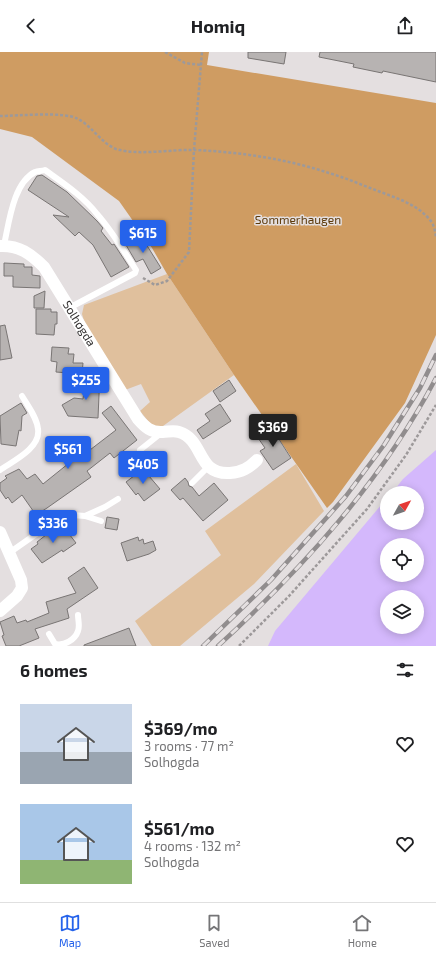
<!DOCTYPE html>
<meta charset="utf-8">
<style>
:root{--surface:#fff;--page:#f6f6f6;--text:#202124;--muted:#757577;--line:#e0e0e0;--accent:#2563eb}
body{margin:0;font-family:"Exo 2",sans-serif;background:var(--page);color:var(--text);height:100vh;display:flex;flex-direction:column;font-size:15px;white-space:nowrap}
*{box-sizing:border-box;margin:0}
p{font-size:13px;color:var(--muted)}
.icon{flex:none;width:22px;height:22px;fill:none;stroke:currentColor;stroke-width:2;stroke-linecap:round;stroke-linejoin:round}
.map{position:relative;height:594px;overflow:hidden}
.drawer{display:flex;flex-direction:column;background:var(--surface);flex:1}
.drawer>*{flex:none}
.needle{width:26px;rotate:50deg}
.buttons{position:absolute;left:380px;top:434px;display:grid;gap:8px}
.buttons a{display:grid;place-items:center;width:44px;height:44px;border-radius:50%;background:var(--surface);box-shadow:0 2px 10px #0003;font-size:20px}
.price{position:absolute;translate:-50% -34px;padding:0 9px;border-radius:4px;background:var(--accent);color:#fff;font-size:13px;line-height:26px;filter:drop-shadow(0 1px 2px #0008)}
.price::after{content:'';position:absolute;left:50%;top:24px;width:12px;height:9px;margin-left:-6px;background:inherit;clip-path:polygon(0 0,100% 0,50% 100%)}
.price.active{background:#222;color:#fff}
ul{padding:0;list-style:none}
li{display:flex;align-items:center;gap:12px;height:100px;padding:0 20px}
li span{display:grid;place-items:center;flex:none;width:112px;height:80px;border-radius:0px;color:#555}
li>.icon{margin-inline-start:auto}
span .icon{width:48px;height:48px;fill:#fffc;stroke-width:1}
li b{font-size:17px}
h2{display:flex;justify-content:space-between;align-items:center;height:48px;padding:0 20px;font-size:17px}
header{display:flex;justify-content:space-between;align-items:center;height:52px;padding:0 20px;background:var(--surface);font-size:18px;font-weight:700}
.dock{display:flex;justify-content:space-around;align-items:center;height:56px;border-top:1px solid var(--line);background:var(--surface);font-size:11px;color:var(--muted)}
.dock a{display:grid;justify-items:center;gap:2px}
.dock .active{color:var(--accent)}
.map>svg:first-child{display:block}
.green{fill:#e0c09d}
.forest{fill:#cf9c62}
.water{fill:#d4b8fc;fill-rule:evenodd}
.building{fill:#b7b3b2;stroke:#797574}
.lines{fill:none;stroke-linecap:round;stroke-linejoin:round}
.path{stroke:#9d999a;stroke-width:2.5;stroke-dasharray:3 2;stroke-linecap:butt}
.service{stroke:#fff;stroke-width:6}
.minor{stroke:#fff;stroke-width:12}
.rail-casing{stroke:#918d8e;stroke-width:4.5}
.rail{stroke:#e4dfe0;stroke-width:3;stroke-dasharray:9;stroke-linecap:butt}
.labels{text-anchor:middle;stroke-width:3;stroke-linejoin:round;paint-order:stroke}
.park-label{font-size:12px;fill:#5b3808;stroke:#e4dfe0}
.street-label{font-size:12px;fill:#333131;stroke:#e4dfe0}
</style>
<header><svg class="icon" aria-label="back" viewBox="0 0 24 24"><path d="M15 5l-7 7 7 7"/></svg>Homiq<svg class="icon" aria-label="share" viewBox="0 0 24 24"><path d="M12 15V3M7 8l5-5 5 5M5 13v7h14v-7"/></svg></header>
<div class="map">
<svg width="436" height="594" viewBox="0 0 436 594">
<rect width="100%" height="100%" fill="#e4dfe0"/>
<!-- green -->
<path class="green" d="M167,222L234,323L163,374L153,375L140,359L150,350L141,332L125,338L85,272L82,262L84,253Z
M296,412L324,459L254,532L180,594H152L135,569L221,503L205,479Z"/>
<!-- forest -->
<path class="forest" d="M0,0H209L207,13L436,51V283L405,351L333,450L327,456L234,323L167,222L152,196L119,149L32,85L0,77Z"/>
<!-- water -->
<path class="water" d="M436,398V594H268L275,579L387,446V471H417V441H392L403,427ZM387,493H417V523H387ZM387,545H417V575H387Z"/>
<!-- building -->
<path class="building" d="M248,0H286L284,12L248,6Z
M320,0H436V30L383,19L382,21L353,15L354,12L319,5Z
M42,123L67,140L97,169L103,176L101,179L112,193L114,192L129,215L111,225L93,193L79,180L75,184L53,163L69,165L28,138L37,124Z
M141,184L161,216L151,222L143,207L136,210L126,193Z
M4,211L24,212V215H32V223L40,224V236L13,235V224H4Z
M45,239L44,256H34V244Z
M36,257H51V260H57V272H55L54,283L36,282Z
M5,273L12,306L0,308V274Z
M52,295L69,296L68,302H74L73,311H83L82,322L56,320L57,310L51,309Z
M100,320L98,366L68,364L62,353L74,346L83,347L85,330Z
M229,328L236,339L220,350L213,339Z
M21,351L27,361L22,364L21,379L19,378L16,394L1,392L0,364Z
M220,352L231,369L203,387L197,378L210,369L205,362Z
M111,354L137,388L114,406L110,401L87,419L91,425L47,456L36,463L22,443L12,451L8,445L6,447L0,438V431L7,426L5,424L19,417L27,427L35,422L43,432L84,399L86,401L116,378L102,361Z
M268,374L271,379L273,378L291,406L273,418L260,399L265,396L256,383Z
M143,417L160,437L144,449L138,441L136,443L126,430Z
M185,426L188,430L189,434L192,435L199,444L214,431L228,448L203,469L183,446L180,448L171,438Z
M107,465L119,467L117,478L105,476Z
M63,474L76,491L63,500L62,498L42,511L31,497L38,492L37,490L51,479L53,482Z
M138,485L139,489L143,487L144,492L153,489L156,498L149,502L127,509L121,491Z
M84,515L98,536L67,557L69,566L35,577L39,586L19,594H6L2,584L4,583L0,570L14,564L17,571L26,568L27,570L49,561L46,550L76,541L68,526Z
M129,576L136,594H84V593Z"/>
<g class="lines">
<!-- path -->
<path class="path" d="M165,0L185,11L201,13
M0,64C18,64 64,59 78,67C92,74 101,91 116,97C140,104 171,97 195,98C240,100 287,107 329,121C346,126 362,133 378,139C396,146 417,152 430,168C434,172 435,179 436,185
M143,226L155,233L167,229L189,200L194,98L202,0
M239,594L289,544L367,457L406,403L436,353"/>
<!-- service -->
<path class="service" d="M4,193C9,171 13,131 35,120C38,119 42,119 45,118C63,131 83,144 97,162C112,179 124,199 136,218L135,221L69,256
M140,398L160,382
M0,418C13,409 41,396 38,377C37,366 28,354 22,344
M192,431L206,417V411
M85,464L105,455L118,447
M9,501L49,473L57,464L60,462L85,464L101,469
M49,582L55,592C64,594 75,588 78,579C80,574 78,568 78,563"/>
<!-- minor -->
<g class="minor">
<path id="s1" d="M0,194C19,193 31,202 44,215L138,367C145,375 151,381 163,380C168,380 173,378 179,380C205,388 196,423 230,421C242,420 249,416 257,408"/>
<path d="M0,480L21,528L22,536L17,544L0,559"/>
</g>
<defs>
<path id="rail" d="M203,594L271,528L346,444L384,393L420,336L436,303
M218,594C303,516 382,429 436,326"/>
</defs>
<!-- rail casing -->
<use href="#rail" class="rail-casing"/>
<!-- rail -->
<use href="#rail" class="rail"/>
</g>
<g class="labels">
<!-- park labels -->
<g class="park-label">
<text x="298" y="172">Sommerhaugen</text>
</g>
<!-- street labels -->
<g class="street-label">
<text dy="4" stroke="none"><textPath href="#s1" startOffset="117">Solhøgda</textPath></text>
</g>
</g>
</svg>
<div class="buttons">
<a><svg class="needle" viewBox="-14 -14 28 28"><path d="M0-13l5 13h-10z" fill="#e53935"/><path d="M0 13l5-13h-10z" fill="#757577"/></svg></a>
<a><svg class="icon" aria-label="locate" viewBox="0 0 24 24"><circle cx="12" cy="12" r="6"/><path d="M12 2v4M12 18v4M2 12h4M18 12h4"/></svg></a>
<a><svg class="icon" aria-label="layers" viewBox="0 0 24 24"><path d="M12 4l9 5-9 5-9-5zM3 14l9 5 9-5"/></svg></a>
</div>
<b class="price" style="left:143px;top:202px">$615</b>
<b class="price" style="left:86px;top:349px">$255</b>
<b class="price active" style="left:273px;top:396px">$369</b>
<b class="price" style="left:68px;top:418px">$561</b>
<b class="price" style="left:143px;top:433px">$405</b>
<b class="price" style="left:53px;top:492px">$336</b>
</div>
<section class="drawer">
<h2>6 homes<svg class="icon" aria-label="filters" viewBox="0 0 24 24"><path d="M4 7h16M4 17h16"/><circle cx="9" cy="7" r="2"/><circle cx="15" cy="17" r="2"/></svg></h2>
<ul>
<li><span style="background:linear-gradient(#c9d6e8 60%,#9aa5b1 0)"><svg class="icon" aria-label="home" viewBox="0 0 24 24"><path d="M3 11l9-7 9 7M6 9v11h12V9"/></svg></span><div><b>$369/mo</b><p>3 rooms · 77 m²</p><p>Solhøgda</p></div><svg class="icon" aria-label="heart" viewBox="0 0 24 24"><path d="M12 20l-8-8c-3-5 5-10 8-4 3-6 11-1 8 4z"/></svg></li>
<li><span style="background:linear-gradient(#a9c7e8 70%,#8fb573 0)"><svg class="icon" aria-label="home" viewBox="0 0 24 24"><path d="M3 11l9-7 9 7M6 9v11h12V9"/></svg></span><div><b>$561/mo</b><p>4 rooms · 132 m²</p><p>Solhøgda</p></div><svg class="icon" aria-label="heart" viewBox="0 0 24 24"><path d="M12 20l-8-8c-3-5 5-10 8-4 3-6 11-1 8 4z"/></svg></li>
</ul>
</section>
<nav class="dock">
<a class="active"><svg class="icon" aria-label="map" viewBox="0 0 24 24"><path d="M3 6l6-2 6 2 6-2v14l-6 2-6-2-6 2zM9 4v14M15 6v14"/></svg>Map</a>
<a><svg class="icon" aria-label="saved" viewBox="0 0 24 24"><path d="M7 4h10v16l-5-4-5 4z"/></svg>Saved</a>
<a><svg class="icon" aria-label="home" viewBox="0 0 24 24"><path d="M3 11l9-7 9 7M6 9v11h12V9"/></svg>Home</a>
</nav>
